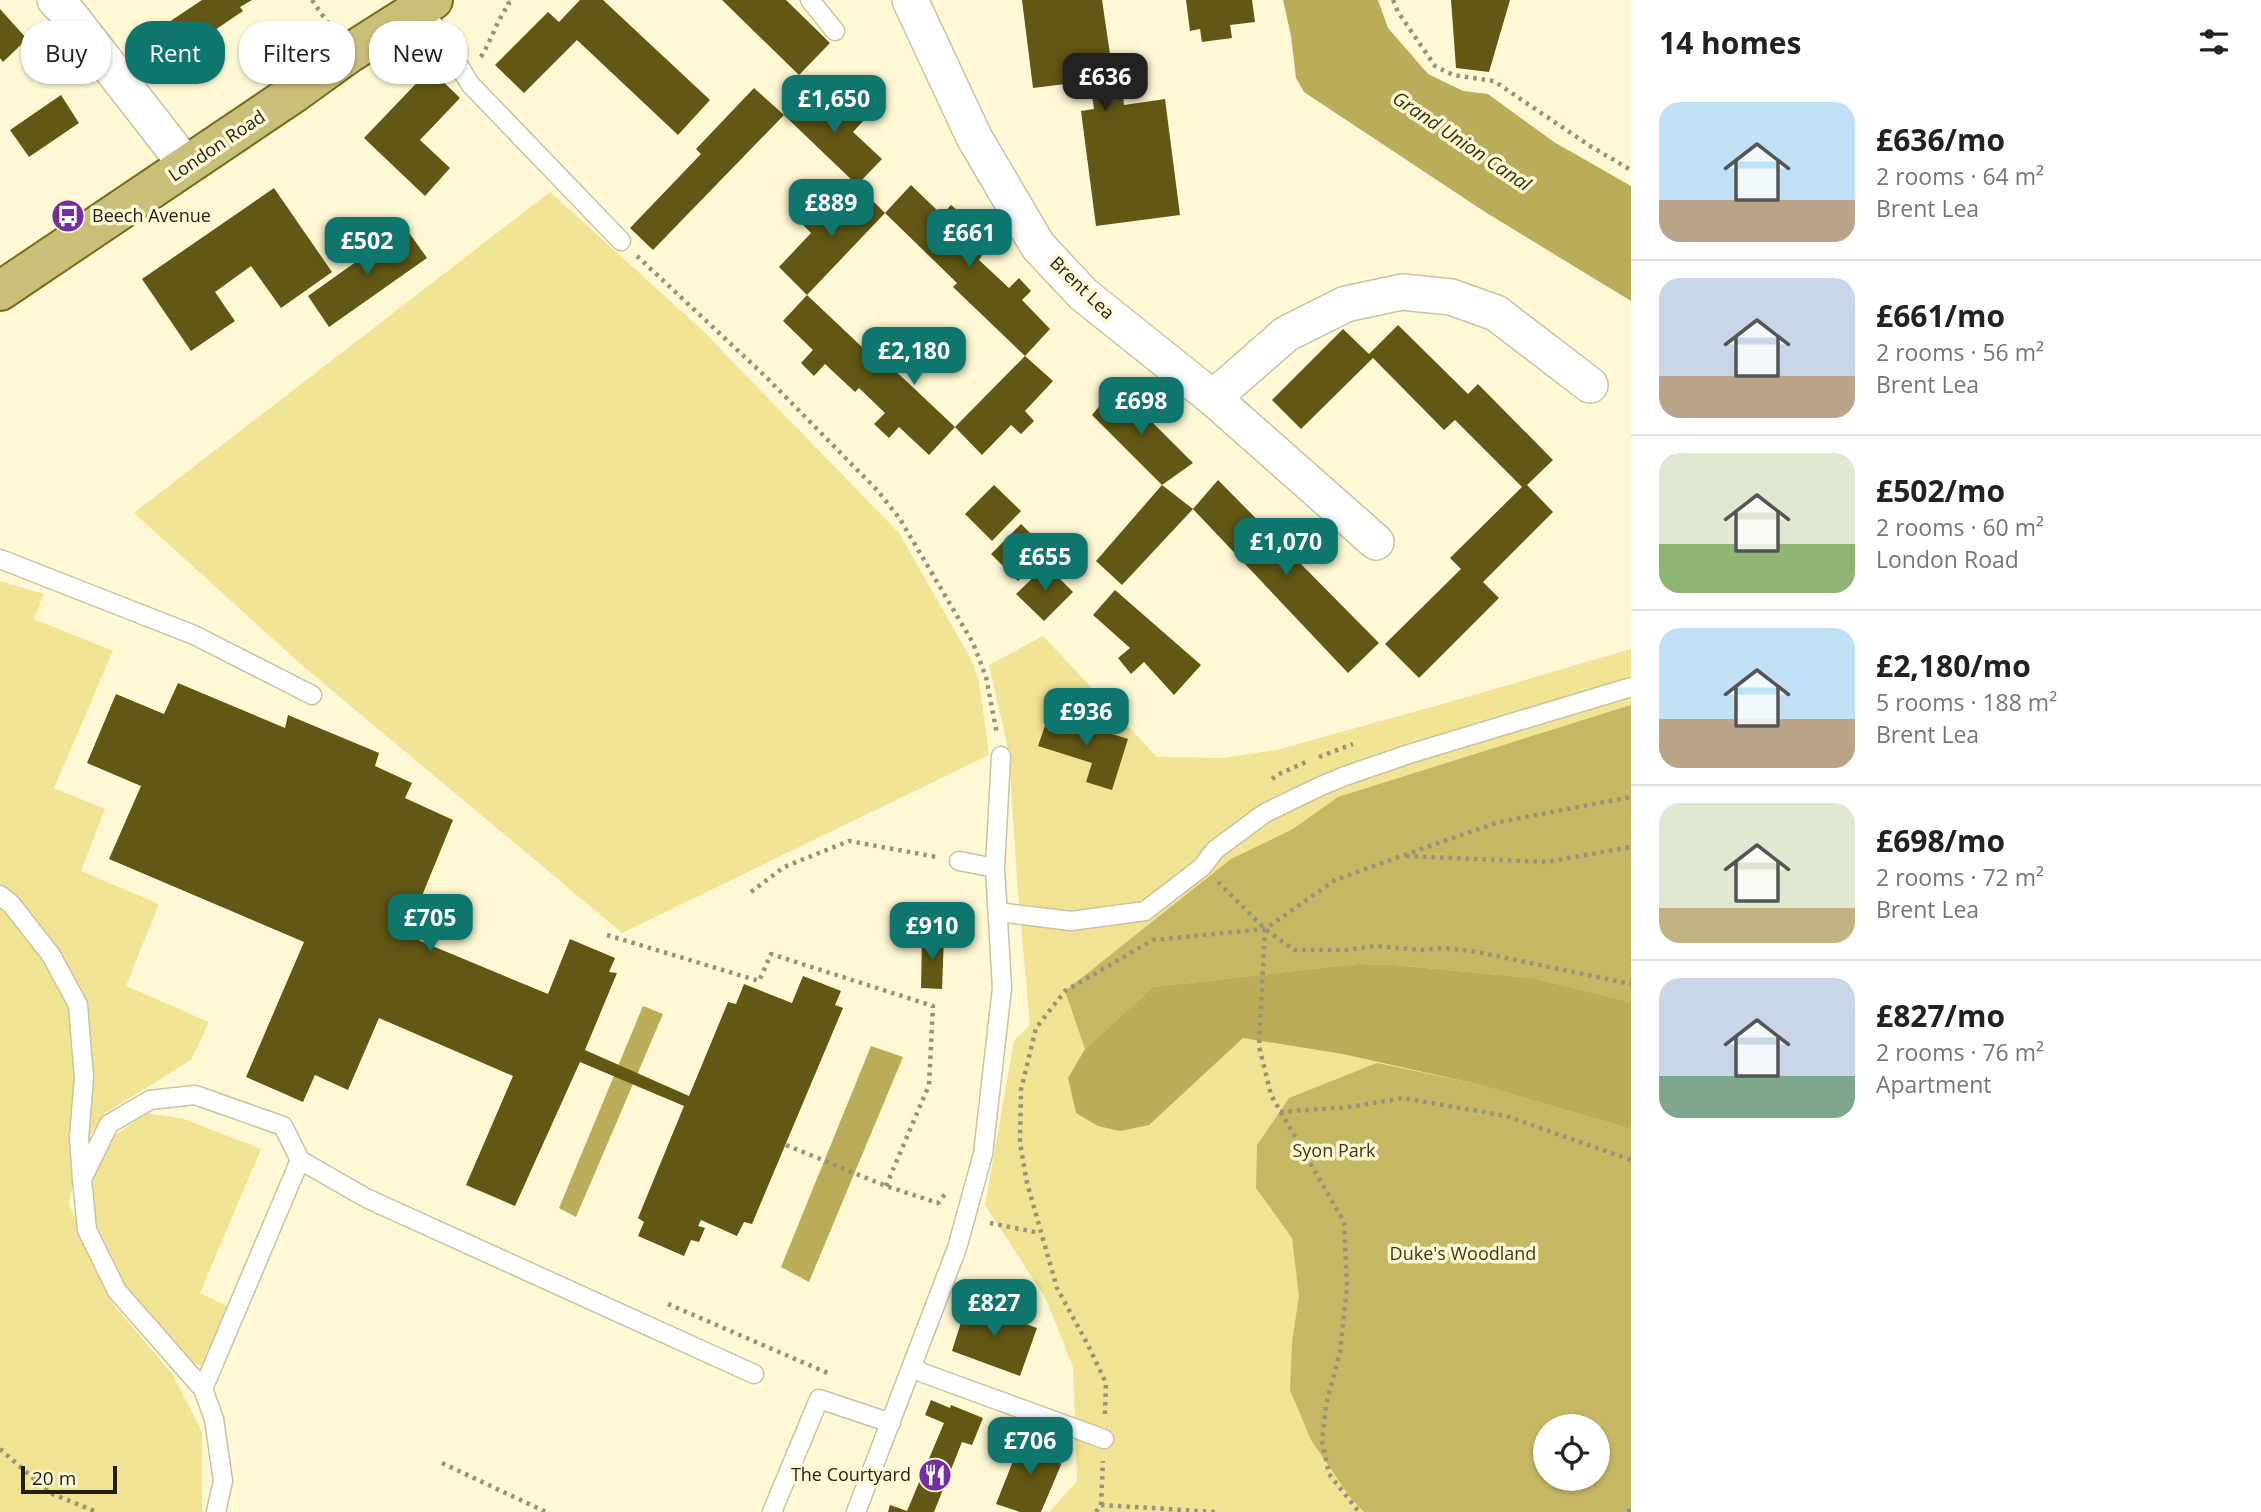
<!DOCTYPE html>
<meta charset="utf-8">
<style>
:root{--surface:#fff;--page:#f2f2f2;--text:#222;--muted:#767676;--line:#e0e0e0;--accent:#0f766e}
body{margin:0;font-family:"Open Sans",sans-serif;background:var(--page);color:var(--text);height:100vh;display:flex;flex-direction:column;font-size:26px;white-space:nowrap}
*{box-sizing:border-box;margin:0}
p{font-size:23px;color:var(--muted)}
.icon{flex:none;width:38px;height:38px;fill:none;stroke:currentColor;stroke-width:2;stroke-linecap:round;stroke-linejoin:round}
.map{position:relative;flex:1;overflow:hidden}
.details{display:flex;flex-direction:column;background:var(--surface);width:630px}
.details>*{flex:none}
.banner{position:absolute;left:21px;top:21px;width:665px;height:63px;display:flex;gap:14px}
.fabs{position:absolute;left:1533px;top:1414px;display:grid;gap:14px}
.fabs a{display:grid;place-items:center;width:77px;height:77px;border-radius:50%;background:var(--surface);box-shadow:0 2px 5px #0004;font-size:35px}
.scale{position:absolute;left:21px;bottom:18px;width:96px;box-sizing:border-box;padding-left:7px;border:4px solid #211f12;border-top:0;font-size:19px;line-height:24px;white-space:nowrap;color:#211f12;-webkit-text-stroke:5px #fef8d4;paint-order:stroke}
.price{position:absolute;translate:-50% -60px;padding:0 16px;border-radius:14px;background:var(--accent);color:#fff;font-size:23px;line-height:46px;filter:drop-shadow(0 2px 4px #0008)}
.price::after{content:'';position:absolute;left:50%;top:42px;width:21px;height:16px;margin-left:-10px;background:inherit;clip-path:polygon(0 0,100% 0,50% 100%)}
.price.on{background:#222;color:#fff}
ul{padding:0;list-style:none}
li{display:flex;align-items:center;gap:21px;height:175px;padding:0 28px}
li+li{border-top:2px solid var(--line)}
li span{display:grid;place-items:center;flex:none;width:196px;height:140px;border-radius:21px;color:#555}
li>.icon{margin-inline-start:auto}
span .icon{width:84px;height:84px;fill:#fffc;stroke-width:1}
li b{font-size:30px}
h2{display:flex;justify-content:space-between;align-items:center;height:84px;padding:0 28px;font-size:30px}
.chip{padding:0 24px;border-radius:28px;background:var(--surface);box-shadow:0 2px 5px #0004;font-size:24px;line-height:63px}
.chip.on{background:var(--accent);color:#fff}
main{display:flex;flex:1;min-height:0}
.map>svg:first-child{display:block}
.green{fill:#f0e393;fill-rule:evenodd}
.forest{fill:#c5b763;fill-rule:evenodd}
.water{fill:#baac58}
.building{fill:#625714}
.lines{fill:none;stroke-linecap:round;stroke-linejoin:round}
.lane-casing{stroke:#c8c3a0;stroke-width:21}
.street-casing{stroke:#c8c3a0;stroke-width:38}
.primary-casing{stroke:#786c1b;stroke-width:42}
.path{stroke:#979379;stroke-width:4.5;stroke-dasharray:3.5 5;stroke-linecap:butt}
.lane{stroke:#fff;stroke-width:18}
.street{stroke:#fff;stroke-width:35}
.primary{stroke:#cabf79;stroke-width:38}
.labels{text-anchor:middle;stroke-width:7;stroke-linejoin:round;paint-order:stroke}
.street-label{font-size:18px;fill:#211f12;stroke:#fef8d4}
.poi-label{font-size:18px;fill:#211f12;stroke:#fef8d4;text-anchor:start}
.park-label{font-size:18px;fill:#3d3713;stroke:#fef8d4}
.water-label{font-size:19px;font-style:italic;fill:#36300a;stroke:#fef8d4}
</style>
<main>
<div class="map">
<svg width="1631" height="1512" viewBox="0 0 1631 1512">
<rect width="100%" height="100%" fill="#fef8d4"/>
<!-- green -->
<path class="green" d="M550,192L700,328L899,533L972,661L979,681L989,755L622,933L303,666L134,513Z
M0,581L44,594L34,619L113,651L54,788L105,809L81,871L159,904L126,986L209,1022L191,1060L104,1114L79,1153L69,1204L113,1304L173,1375L202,1432V1512H0Z
M1043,636L1157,757L1224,758L1276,750L1457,700L1631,649V1512H1049L1077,1481L1073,1367L1046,1299L985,1205L1014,1041L1030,1025L1017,880L1009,753L989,665ZM1545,1426H1598V1479H1545Z
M147,1113L184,1119L261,1149L200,1293L229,1307L202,1367L190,1360L127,1288L97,1226L90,1181L115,1135Z"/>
<!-- forest -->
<path class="forest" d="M1631,705V1002L1532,978L1394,965L1358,964L1153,987L1085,1049L1065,991L1231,859L1293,829L1338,797Z
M1377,1063L1477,1084L1631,1129V1512H1364L1350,1497L1311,1440L1290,1390L1292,1342L1299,1296L1292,1238L1256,1188L1257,1145L1289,1098ZM1545,1426H1598V1479H1545Z"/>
<!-- water -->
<path class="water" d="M1283,0H1378L1388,28L1428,74L1463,91L1488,94L1554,142L1631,186V301L1485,212L1304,92L1296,78L1291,36Z
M1358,964L1394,965L1532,978L1631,1002V1129L1477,1084L1343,1054L1243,1038L1149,1125L1120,1131L1098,1126L1076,1113L1068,1078L1085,1049L1153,987Z
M643,1006L663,1014L576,1217L559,1208Z
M871,1046L903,1057L809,1282L781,1267Z"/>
<!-- building -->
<path class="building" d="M202,0H252L240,7L243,11L175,57L157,30Z
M580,0H603L710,100L678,135L577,40L524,93L495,65L548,12L559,22Z
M722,0H786L830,43L799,75Z
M1022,0H1102L1115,88L1122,87L1124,105L1165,99L1180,215L1096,226L1081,111L1094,109L1090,81L1033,88Z
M1186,0H1252L1255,22L1230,25L1232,38L1202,42L1200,29L1190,31Z
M1451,0H1510L1489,72L1456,68Z
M0,9L27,39L3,62L0,58Z
M430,69L460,98L420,140L450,168L425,196L364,138Z
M754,88L784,115L653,250L630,228L701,154L696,149Z
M810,88L841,118L851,107L864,120L853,132L882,159L857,185L784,115Z
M61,95L79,123L29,157L10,130Z
M857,185L885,213L807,295L779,267L811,233L800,222L814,208L825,218Z
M911,185L942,215L951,205L964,216L955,227L983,254L979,260L1009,288L1019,278L1031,291L1022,300L1050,329L1025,356L953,287L957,283L885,213Z
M274,188L332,272L281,308L251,266L215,292L235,321L191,351L142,279Z
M405,227L427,258L329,327L308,296Z
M807,295L881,365L885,361L955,427L1025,356L1053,381L1025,411L1034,421L1021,434L1011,425L982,455L955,427L929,455L899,427L889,438L874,424L885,413L859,388L855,392L825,364L814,376L801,363L813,350L783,321Z
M1398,325L1468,394L1478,384L1553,460L1527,485L1553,512L1483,582L1499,598L1419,678L1385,644L1461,569L1450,558L1522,487L1455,420L1444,430L1373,358L1301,429L1272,400L1343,329L1369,354Z
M1116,386L1193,463L1162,485L1092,415Z
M1218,480L1379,643L1348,673L1193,509Z
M994,485L1021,511L992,541L965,514Z
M1162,485L1193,509L1122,585L1096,561Z
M1021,524L1048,551L1018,581L991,554Z
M1046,565L1073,592L1044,621L1016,594Z
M1115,590L1201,665L1174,695L1144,662L1131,674L1118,658L1130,648L1093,615Z
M178,683L285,728L288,715L379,753L375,766L412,783L405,798L453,820L406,935L548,994L570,939L615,958L609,972L617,973L585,1050L689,1096L728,1002L736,1004L744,984L792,1003L803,976L841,991L835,1005L843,1008L752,1224L744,1222L737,1236L701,1220L698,1226L705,1228L699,1242L691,1240L684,1256L638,1236L644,1222L638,1218L684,1106L580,1062L515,1206L466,1185L513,1076L379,1018L348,1090L315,1075L303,1102L246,1077L304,942L109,859L141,786L87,763L116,694L164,714Z
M1049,714L1128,739L1112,790L1086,782L1092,763L1038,746Z
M922,936H944L942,989L921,988Z
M967,1303L1037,1328L1020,1376L952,1351Z
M931,1400L950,1408L951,1405L983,1418L972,1445L962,1442L934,1512H888L890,1505L907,1511L944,1423L925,1415Z
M1023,1436L1057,1449L1061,1465L1041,1512H1020L996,1504Z"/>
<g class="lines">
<defs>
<path id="lane" d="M810,0L835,31
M422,6L470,84L621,241
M0,559L194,635L312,695
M959,861L995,868
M0,895L11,904L51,955L78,1005L84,1078L79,1137L82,1179
M998,912L1071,921L1145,911L1202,867L1215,850L1265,813L1321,786L1345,776L1409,754L1631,687
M912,1366L923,1373L1104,1439
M203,1389L300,1160
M216,1512L223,1481L214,1419L203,1389L117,1291L87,1230L82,1179L109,1124L150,1100L195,1095L283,1126L300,1160L366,1198L754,1374
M772,1512L819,1399L891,1423
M856,1512L957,1248L983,1154L1002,988L995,868L1001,756"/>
<path id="street" d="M55,0L68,13L187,166
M910,0L974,137L1038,246L1083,294L1213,398L1286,334L1346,304L1402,292L1451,297L1496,313L1590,385
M1213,398L1376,542"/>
<path id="primary" d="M0,291L294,93L348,54L433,0"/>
</defs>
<!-- lane casing -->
<use href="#lane" class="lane-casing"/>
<!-- street casing -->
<use href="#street" class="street-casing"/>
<!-- primary casing -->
<use href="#primary" class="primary-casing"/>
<!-- path -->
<path class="path" d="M312,0L330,26
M1393,0L1398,12L1435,66L1453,75L1494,81L1590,146L1631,170
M481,57C492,39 497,20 509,4L507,0
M637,256L766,377L877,490L900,519L973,643L986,677L997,734
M1319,757L1353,744
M1272,779L1277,775L1308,761
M1406,856L1546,862L1631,847
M1218,882L1265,929L1294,950H1346L1375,946L1421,950L1445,948L1477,952L1631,984
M751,892L784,867L849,841L937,857
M1265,929L1259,1046L1271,1095L1344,1222L1347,1287L1340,1352L1326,1405L1322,1441L1329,1474L1359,1512
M607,935L759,981L771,954L933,1006L929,1085L886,1186
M1280,1112L1349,1107L1403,1098L1506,1116L1631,1160
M786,1145L886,1186L938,1203L945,1194
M990,1223L1040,1233
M668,1304L830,1374
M1105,1414L1106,1383L1088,1345L1057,1288L1027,1183L1020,1143L1021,1090L1036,1028L1065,991L1153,940L1265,929L1335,880L1401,856L1499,822L1631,797
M0,1449L50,1493L97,1512
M442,1463L546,1512
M1101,1505L1216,1512
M1096,1512L1101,1505L1103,1461
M1628,1512L1631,1507"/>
<!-- lane -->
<use href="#lane" class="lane"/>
<!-- street -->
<use href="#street" class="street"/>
<!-- primary -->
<use href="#primary" class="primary"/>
</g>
<!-- icons -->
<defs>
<symbol id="bus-disc" viewBox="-11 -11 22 22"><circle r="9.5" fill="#762da0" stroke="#fef8d4"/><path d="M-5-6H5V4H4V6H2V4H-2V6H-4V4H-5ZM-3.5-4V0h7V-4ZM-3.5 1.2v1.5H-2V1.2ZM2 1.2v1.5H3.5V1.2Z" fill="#fff"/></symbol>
<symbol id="restaurant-disc" viewBox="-11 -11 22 22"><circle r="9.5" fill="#762da0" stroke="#fef8d4"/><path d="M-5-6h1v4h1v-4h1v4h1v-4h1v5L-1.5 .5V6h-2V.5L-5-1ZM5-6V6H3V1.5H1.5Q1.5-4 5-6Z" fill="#fff"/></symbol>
</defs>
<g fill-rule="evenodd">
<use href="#bus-disc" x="49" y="197" width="38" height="38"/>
<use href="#restaurant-disc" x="916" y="1456" width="38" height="38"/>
</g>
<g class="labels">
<!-- street labels -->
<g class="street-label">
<text transform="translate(217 146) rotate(-34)" y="6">London Road</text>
<text transform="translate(1082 288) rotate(44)" y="6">Brent Lea</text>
</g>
<!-- poi labels -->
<g class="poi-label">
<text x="92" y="222">Beech Avenue</text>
<text x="911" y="1481" text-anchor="end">The Courtyard</text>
</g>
<!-- park labels -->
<g class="park-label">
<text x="1334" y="1157">Syon Park</text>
<text x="1463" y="1260">Duke's Woodland</text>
</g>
<!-- water labels -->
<g class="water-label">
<text transform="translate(1462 141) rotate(34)" y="7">Grand Union Canal</text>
</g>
</g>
</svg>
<div class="fabs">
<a><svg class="icon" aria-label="locate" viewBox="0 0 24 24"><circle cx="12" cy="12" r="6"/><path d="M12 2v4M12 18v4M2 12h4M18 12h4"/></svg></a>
</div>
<div class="scale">20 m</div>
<b class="price on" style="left:1105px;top:113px">£636</b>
<b class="price" style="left:834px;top:135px">£1,650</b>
<b class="price" style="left:831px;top:239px">£889</b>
<b class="price" style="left:969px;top:269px">£661</b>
<b class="price" style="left:367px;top:277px">£502</b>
<b class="price" style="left:914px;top:387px">£2,180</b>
<b class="price" style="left:1141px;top:437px">£698</b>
<b class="price" style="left:1286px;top:578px">£1,070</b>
<b class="price" style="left:1045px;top:593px">£655</b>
<b class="price" style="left:1086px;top:748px">£936</b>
<b class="price" style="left:430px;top:954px">£705</b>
<b class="price" style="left:932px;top:962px">£910</b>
<b class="price" style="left:994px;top:1339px">£827</b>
<b class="price" style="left:1030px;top:1477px">£706</b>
<div class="banner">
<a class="chip">Buy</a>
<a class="chip on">Rent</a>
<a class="chip">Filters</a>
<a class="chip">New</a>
</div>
</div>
<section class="details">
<h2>14 homes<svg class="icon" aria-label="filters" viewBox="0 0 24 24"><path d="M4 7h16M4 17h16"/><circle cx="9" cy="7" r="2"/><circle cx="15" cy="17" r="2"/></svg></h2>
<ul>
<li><span style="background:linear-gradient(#bfe0f5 70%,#b9a48a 0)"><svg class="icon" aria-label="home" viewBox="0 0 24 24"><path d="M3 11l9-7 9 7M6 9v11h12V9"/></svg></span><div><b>£636/mo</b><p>2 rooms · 64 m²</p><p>Brent Lea</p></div></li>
<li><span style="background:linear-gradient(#c9d6e8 70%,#b9a48a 0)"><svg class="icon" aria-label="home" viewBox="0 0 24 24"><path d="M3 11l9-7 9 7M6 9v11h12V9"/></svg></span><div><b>£661/mo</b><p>2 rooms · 56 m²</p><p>Brent Lea</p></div></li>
<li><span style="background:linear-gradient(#dfe7d0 65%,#8fb573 0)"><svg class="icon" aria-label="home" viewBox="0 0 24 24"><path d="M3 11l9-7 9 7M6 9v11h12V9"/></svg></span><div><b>£502/mo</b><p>2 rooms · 60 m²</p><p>London Road</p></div></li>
<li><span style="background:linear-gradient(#bfe0f5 65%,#b9a48a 0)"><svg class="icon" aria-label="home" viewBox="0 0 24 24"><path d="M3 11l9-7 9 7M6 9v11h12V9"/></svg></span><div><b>£2,180/mo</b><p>5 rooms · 188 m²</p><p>Brent Lea</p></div></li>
<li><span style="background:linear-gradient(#dfe7d0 75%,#c2b280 0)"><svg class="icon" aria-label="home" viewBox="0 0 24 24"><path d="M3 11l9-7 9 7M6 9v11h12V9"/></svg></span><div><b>£698/mo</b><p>2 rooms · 72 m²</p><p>Brent Lea</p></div></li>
<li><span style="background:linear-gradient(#c9d6e8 70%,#7fa58c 0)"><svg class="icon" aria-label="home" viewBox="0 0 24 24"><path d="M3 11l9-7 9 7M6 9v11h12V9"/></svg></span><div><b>£827/mo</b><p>2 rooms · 76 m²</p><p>Apartment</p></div></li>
</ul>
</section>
</main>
